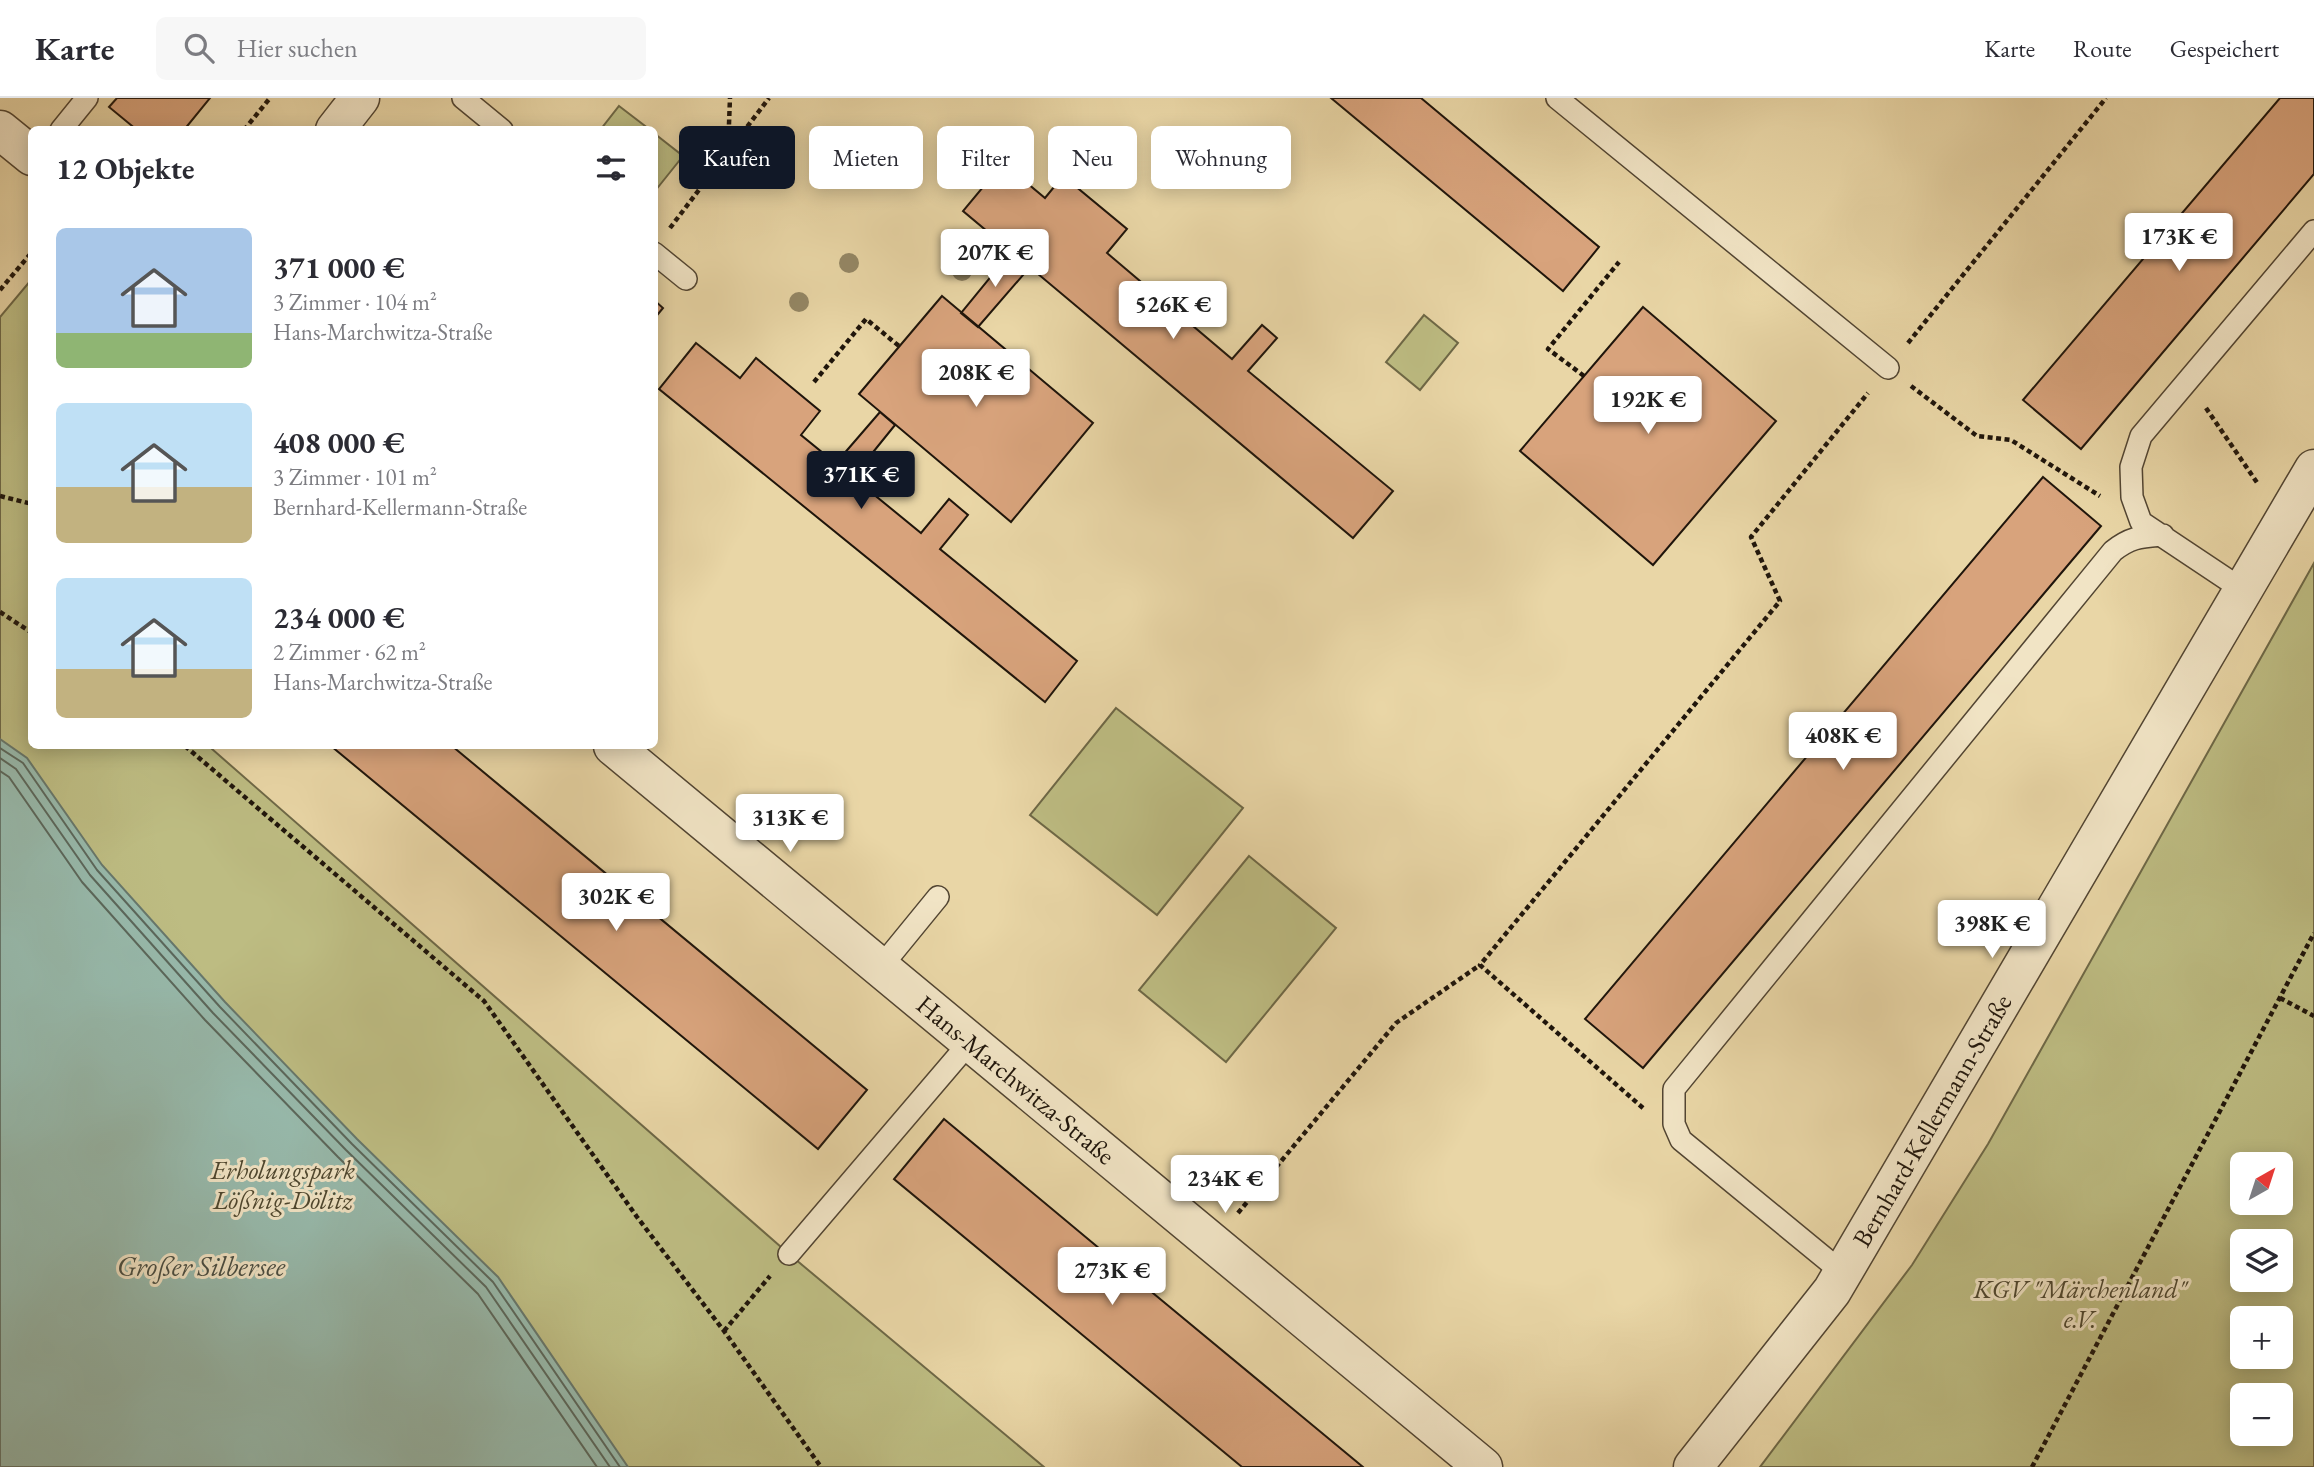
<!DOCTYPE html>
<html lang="de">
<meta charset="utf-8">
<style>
:root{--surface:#fff;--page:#f7f7f7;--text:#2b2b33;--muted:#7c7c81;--line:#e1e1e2;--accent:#111827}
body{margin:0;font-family:"EB Garamond",serif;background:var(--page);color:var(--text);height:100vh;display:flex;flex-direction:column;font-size:26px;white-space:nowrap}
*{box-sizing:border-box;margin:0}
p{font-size:23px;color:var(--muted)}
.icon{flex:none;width:38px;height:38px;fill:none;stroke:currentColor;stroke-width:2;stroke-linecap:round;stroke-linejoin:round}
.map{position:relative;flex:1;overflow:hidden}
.sheet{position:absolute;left:28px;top:28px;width:630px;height:623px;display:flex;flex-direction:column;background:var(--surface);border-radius:10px;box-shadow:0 4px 18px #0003}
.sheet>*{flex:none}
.banner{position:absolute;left:679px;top:28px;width:665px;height:63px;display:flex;gap:14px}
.needle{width:46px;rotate:39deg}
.tools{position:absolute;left:2230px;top:1054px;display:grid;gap:14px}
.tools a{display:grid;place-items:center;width:63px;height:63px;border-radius:10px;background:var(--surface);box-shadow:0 4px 18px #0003;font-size:35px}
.price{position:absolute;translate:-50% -60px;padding:0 16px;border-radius:7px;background:#fff;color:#222;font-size:23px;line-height:46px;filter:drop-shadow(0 2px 4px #0008)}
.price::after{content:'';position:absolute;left:50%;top:42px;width:21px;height:16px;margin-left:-10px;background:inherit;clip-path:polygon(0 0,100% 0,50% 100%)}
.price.current{background:var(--accent);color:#fff}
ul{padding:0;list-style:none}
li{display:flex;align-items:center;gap:21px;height:175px;padding:0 28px}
li span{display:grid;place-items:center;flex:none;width:196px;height:140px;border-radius:10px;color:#555}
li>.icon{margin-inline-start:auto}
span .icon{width:84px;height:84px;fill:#fffc;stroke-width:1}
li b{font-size:30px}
h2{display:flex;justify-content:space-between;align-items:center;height:84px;padding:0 28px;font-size:30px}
.chip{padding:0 24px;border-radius:10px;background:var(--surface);box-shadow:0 4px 18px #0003;font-size:24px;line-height:63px}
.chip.current{background:var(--accent);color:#fff}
header{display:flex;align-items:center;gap:42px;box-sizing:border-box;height:98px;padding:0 35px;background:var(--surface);border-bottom:2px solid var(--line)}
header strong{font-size:33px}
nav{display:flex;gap:38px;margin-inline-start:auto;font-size:24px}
.search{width:490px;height:63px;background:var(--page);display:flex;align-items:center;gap:18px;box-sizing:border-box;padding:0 24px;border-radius:10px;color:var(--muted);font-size:26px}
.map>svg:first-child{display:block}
.green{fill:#bdbc82;stroke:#6e6846;stroke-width:2;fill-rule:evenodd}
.water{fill:#97b9ab;stroke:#67776b;stroke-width:2}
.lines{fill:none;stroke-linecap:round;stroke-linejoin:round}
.shore{stroke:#5b675b;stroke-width:2}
.building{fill:#d8a37c;stroke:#1f150b;stroke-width:2}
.lane-casing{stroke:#524532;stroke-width:24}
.street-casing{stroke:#524532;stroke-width:41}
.path{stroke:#1f150b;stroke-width:4.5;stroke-dasharray:5 3.5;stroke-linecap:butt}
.lane{stroke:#f1e4c5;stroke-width:21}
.street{stroke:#f1e4c5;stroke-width:38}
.tree{fill:#948765}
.labels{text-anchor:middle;stroke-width:6;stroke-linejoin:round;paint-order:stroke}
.street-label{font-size:26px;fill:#1f150b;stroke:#f1e4c5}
.park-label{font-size:26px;font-style:italic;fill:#4e472f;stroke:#f1e4c5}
.water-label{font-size:28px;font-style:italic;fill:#494e43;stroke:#f1e4c5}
</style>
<header>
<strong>Karte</strong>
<div class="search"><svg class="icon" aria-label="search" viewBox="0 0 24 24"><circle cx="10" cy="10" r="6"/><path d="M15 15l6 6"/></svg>Hier suchen</div>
<nav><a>Karte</a><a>Route</a><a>Gespeichert</a></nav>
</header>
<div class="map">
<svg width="2314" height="1369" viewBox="0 0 2314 1369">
<rect width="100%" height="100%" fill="#e9d6a6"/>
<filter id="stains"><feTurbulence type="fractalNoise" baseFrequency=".00286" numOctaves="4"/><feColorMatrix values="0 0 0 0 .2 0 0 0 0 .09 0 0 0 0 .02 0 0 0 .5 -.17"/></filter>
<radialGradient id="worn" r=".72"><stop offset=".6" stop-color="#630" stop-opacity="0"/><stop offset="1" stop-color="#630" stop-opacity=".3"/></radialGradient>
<!-- green -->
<path class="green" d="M619,8L649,31H601Z
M655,36L683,58L655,93Z
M31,182L32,648H213L212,651L789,1156L1044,1369H0V219Z
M1424,217L1458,245L1420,292L1386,264Z
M2314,465V1369H1760L1912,1167L1988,1046ZM2242,1066H2280V1104H2242ZM2242,1143H2280V1181H2242ZM2242,1220H2280V1258H2242ZM2242,1297H2280V1335H2242Z
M1116,610L1243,710L1157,817L1030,717Z
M1249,758L1336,830L1226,964L1139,892Z"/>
<!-- water -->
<path class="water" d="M0,641L27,660L102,767L225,904L357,1041L498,1179L628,1369H0Z"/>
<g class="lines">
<!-- shore -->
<path class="shore" d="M0,650L23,665L97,772L220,909L352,1046L493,1184L620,1369
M0,660L16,671L90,777L213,915L346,1052L486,1189L610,1369
M0,673L9,679L82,784L205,922L338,1059L478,1196L597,1369"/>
</g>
<!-- building -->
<path class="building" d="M117,0H210L184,32H137L109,9Z
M1331,0H1421L1599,149L1563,193Z
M2280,0H2314V76L2081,351L2023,302Z
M1003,65L1045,100L1063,78L1127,131L1107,155L1232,261L1262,227L1277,240L1248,273L1393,393L1353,440L963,113Z
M1011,154L1030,169L978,229L961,215Z
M942,198L1093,325L1011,424L859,296Z
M654,202L663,210L654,221Z
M1643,209L1776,323L1653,467L1520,353Z
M696,245L740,280L756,260L820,313L801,337L921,435L949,401L968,417L940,451L1077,563L1045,604L659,291Z
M880,314L895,327L853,379L836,365Z
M2043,379L2101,428L1643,970L1585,921Z
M331,648H452L867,992L818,1051Z
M944,1021L1142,1186L1363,1369H1242L894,1081Z"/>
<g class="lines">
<defs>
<path id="lane" d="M463,0L502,32
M1557,0L1888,270
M61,32L87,0
M654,155L686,181
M2243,492L2141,424L2132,399L2131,369L2141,338L2314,133
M880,870L938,799
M789,1156L970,944
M1843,1175L1681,1042L1674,1026V991L2113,453C2131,439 2140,439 2163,437"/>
<g id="street">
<path d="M0,32L32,58"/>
<path d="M335,32L360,0"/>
<path id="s1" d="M613,648L1483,1369"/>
<path id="s2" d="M1693,1369L1832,1193L2314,371"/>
</g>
</defs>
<!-- lane casing -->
<use href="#lane" class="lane-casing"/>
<!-- street casing -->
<use href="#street" class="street-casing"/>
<!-- path -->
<path class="path" d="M244,32L270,0
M728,52L730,0
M670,130L769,0
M0,192L32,154
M1908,245L2106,0
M1584,278L1548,251L1619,164
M814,284L866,221L899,248
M1911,288L1977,338L2011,342L2100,398
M2206,310L2258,386
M0,398L32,406
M0,514L32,535
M185,648L484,903L637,1119L724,1233L821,1369
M2280,900L2314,918
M1643,1010L1480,867L1780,503L1751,439L1868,295
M1238,1115L1396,925L1480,867
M724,1233L770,1178
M2032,1369L2314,835"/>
<!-- lane -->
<use href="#lane" class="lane"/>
<!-- street -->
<use href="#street" class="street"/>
</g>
<!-- trees -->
<g class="tree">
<circle cx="849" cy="165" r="10"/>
<circle cx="962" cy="173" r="10"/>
<circle cx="799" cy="204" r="10"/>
</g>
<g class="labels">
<!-- street labels -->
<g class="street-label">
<text dy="9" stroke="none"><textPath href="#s1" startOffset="523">Hans-Marchwitza-Straße</textPath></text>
<text dy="9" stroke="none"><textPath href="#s2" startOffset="422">Bernhard-Kellermann-Straße</textPath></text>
</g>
<!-- park labels -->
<g class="park-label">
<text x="283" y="1081">Erholungspark<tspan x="283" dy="30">Lößnig-Dölitz</tspan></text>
<text x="2080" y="1200">KGV "Märchenland"<tspan x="2080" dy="30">e.V.</tspan></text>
</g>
<!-- water labels -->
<g class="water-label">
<text x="201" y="1178">Großer Silbersee</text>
</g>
</g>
<rect width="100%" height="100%" filter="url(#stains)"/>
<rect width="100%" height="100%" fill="url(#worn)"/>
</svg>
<div class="tools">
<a><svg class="needle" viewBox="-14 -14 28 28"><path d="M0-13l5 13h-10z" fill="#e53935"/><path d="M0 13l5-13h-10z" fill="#7c7c81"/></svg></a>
<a><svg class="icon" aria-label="layers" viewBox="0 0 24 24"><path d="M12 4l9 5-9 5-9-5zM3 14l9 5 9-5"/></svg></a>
<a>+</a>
<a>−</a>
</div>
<b class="price" style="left:2179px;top:175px">173K €</b>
<b class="price" style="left:995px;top:191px">207K €</b>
<b class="price" style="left:1173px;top:243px">526K €</b>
<b class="price" style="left:976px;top:311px">208K €</b>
<b class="price" style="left:1648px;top:338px">192K €</b>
<b class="price current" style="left:861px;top:413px">371K €</b>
<b class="price" style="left:1843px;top:674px">408K €</b>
<b class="price" style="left:790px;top:756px">313K €</b>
<b class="price" style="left:616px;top:835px">302K €</b>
<b class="price" style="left:1992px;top:862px">398K €</b>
<b class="price" style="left:1225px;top:1117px">234K €</b>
<b class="price" style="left:1112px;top:1209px">273K €</b>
<div class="banner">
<a class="chip current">Kaufen</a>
<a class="chip">Mieten</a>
<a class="chip">Filter</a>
<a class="chip">Neu</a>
<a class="chip">Wohnung</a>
</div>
<section class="sheet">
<h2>12 Objekte<svg class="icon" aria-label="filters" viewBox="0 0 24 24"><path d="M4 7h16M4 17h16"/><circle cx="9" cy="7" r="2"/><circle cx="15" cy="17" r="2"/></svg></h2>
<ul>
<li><span style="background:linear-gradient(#a9c7e8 75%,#8fb573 0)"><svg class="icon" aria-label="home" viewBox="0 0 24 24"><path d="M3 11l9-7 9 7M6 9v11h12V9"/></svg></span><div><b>371 000 €</b><p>3 Zimmer · 104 m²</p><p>Hans-Marchwitza-Straße</p></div></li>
<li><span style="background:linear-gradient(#bfe0f5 60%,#c2b280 0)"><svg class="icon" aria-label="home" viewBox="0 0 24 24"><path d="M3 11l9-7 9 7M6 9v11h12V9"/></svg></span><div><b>408 000 €</b><p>3 Zimmer · 101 m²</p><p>Bernhard-Kellermann-Straße</p></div></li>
<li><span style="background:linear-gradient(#bfe0f5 65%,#c2b280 0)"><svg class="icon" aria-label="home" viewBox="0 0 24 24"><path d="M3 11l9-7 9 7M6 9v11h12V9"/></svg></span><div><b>234 000 €</b><p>2 Zimmer · 62 m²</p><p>Hans-Marchwitza-Straße</p></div></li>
</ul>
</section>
</div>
